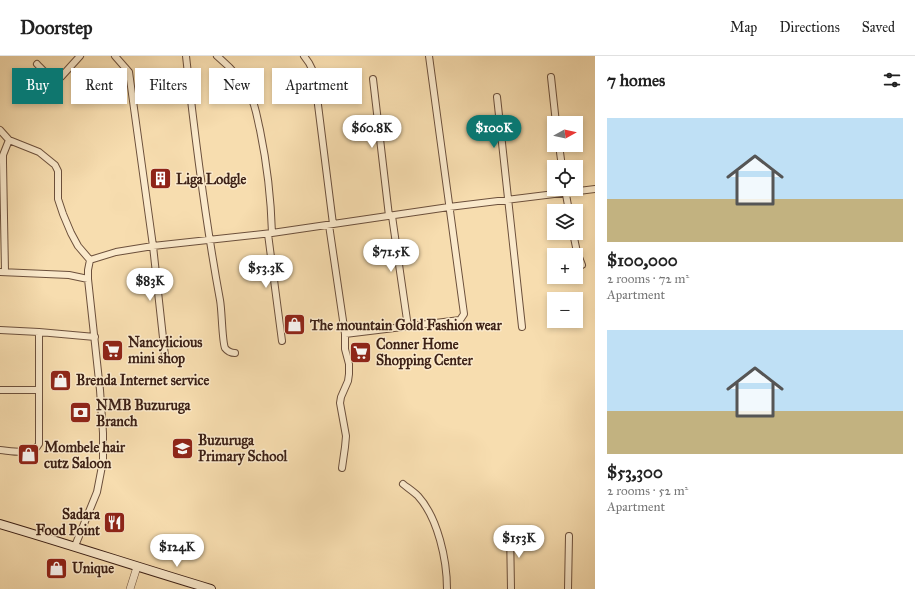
<!DOCTYPE html>
<meta charset="utf-8">
<style>
:root{--surface:#fff;--page:#f6f6f6;--text:#222;--muted:#767676;--line:#e0e0e0;--accent:#0f766e}
body{margin:0;font-family:"IM FELL Great Primer",serif;background:var(--page);color:var(--text);height:100vh;display:flex;flex-direction:column;font-size:15px;white-space:nowrap}
*{box-sizing:border-box;margin:0}
p{font-size:13px;color:var(--muted)}
.icon{flex:none;width:22px;height:22px;fill:none;stroke:currentColor;stroke-width:2;stroke-linecap:round;stroke-linejoin:round}
.map{position:relative;flex:1;overflow:hidden}
.details{display:flex;flex-direction:column;background:var(--surface);width:320px}
.details>*{flex:none}
.guide{position:absolute;left:12px;top:12px;width:380px;height:36px;display:flex;gap:8px}
.needle{width:26px;rotate:82deg}
.tools{position:absolute;left:547px;top:60px;display:grid;gap:8px}
.tools a{display:grid;place-items:center;width:36px;height:36px;border-radius:0px;background:var(--surface);box-shadow:0 2px 6px #0003;font-size:20px}
.price{position:absolute;translate:-50% -34px;padding:0 9px;border-radius:14px;background:#fff;color:#222;font-size:13px;line-height:26px;filter:drop-shadow(0 1px 2px #0008)}
.price::after{content:'';position:absolute;left:50%;top:24px;width:12px;height:9px;margin-left:-6px;background:inherit;clip-path:polygon(0 0,100% 0,50% 100%)}
.price.selected{background:var(--accent);color:#fff}
ul{padding:0;list-style:none}
li{display:grid;align-content:center;gap:8px;height:212px;padding:0 12px}
li span{display:grid;place-items:center;height:124px;border-radius:0px;color:#555}
li>.icon{margin-inline-start:auto}
span .icon{width:72px;height:72px;fill:#fffc;stroke-width:1}
li b{font-size:17px}
h2{display:flex;justify-content:space-between;align-items:center;height:48px;padding:0 12px;font-size:17px}
.chip{padding:0 14px;border-radius:0px;background:var(--surface);box-shadow:0 2px 6px #0003;font-size:14px;line-height:36px}
.chip.selected{background:var(--accent);color:#fff}
header{display:flex;align-items:center;gap:24px;box-sizing:border-box;height:56px;padding:0 20px;background:var(--surface);border-bottom:1px solid var(--line)}
header strong{font-size:19px}
nav{display:flex;gap:22px;margin-inline-start:auto;font-size:14px}
main{display:flex;flex:1;min-height:0}
.map>svg:first-child{display:block}
.lines{fill:none;stroke-linecap:round;stroke-linejoin:round}
.minor-casing{stroke:#6c503c;stroke-width:8}
.tertiary-casing{stroke:#6c503c;stroke-width:8}
.secondary-casing{stroke:#3d2116;stroke-width:10}
.minor{stroke:#fae9cb;stroke-width:6}
.tertiary{stroke:#fae9cb;stroke-width:7}
.secondary{stroke:#fae9cb;stroke-width:8}
.labels{text-anchor:middle;stroke-width:3;stroke-linejoin:round;paint-order:stroke}
.poi-label{font-size:14px;font-weight:bold;fill:#3d2116;stroke:#fae9cb;text-anchor:start}
</style>
<header>
<strong>Doorstep</strong>
<nav><a>Map</a><a>Directions</a><a>Saved</a></nav>
</header>
<main>
<div class="map">
<svg width="595" height="533" viewBox="0 0 595 533">
<rect width="100%" height="100%" fill="#f7ddaf"/>
<filter id="stains"><feTurbulence type="fractalNoise" baseFrequency=".005" numOctaves="4"/><feColorMatrix values="0 0 0 0 .2 0 0 0 0 .09 0 0 0 0 .02 0 0 0 .5 -.17"/></filter>
<radialGradient id="worn" r=".72"><stop offset=".6" stop-color="#630" stop-opacity="0"/><stop offset="1" stop-color="#630" stop-opacity=".3"/></radialGradient>
<g class="lines">
<defs>
<path id="minor" d="M115,0L129,16L153,190L165,300
M186,0C195,82 205,163 220,244C222,254 222,285 225,292C228,296 231,297 235,297
M217,0C229,10 243,25 250,39C256,50 257,62 260,74C267,108 271,143 272,177
M304,0L309,7L314,17L333,168
M37,8C44,15 49,23 61,21L80,0
M551,21L556,67
M373,23L389,160
M497,41L522,271
M0,74L9,84L39,96L55,109L58,115V143L63,158L71,177L78,190L90,204
M559,89L562,111
M565,133L569,155
M392,160L408,271
M329,169L345,278V293L349,308V318L348,325L341,341L340,347L346,380L345,391L342,412
M573,177L577,196L582,209
M268,178L282,285
M0,216L69,219L88,223
M5,216L3,106V99L9,84
M0,274L39,276L95,281
M345,278L460,264L464,258L429,0
M0,334H39
M0,394C12,395 33,400 39,388V276
M403,428C408,432 414,436 418,440C438,462 447,504 447,533
M510,473L511,533
M75,490L97,436L103,405V377L100,334L88,223V214L90,204L116,196L153,190L272,177L449,151L595,133
M568,533L569,480"/>
<path id="tertiary" d="M130,533L137,511"/>
<path id="secondary" d="M0,468C71,489 141,512 211,533"/>
</defs>
<!-- minor casing -->
<use href="#minor" class="minor-casing"/>
<!-- tertiary casing -->
<use href="#tertiary" class="tertiary-casing"/>
<!-- secondary casing -->
<use href="#secondary" class="secondary-casing"/>
<!-- minor -->
<use href="#minor" class="minor"/>
<!-- tertiary -->
<use href="#tertiary" class="tertiary"/>
<!-- secondary -->
<use href="#secondary" class="secondary"/>
</g>
<!-- icons -->
<defs>
<symbol id="building-square" viewBox="-11 -11 22 22"><rect x="-9" y="-9" width="18" height="18" rx="4" fill="#8f2418" stroke="#fae9cb"/><path d="M-4-6H4V6H1V3H-1V6H-4ZM-2.5-4.3h1.7v1.8h-1.7ZM.8-4.3h1.7v1.8H.8ZM-2.5-1h1.7V.8h-1.7ZM.8-1h1.7V.8H.8Z" fill="#fff"/></symbol>
<symbol id="shop-square" viewBox="-11 -11 22 22"><rect x="-9" y="-9" width="18" height="18" rx="4" fill="#8f2418" stroke="#fae9cb"/><path d="M-5-2.5h2.3a2.7 3.5 0 0 1 5.4 0H5L5.5 6h-11ZM-1.5-2.5h3a1.5 2.3 0 0 0-3 0Z" fill="#fff"/></symbol>
<symbol id="supermarket-square" viewBox="-11 -11 22 22"><rect x="-9" y="-9" width="18" height="18" rx="4" fill="#8f2418" stroke="#fae9cb"/><path d="M-6-5.5h2.5l.6 2H6L4.5 2H-2.5L-4.4-4H-6ZM-1.5 3.2a1.3 1.3 0 1 0 .1 0ZM3 3.2a1.3 1.3 0 1 0 .1 0Z" fill="#fff"/></symbol>
<symbol id="bank-square" viewBox="-11 -11 22 22"><rect x="-9" y="-9" width="18" height="18" rx="4" fill="#8f2418" stroke="#fae9cb"/><path d="M-6-4H6V4H-6ZM0-2.3a2.3 2.3 0 1 0 0 4.6a2.3 2.3 0 1 0 0-4.6Z" fill="#fff"/></symbol>
<symbol id="school-square" viewBox="-11 -11 22 22"><rect x="-9" y="-9" width="18" height="18" rx="4" fill="#8f2418" stroke="#fae9cb"/><path d="M0-5L7-2L0 1L-7-2ZM-4 1L0 2.5L4 1V4Q0 6-4 4Z" fill="#fff"/></symbol>
<symbol id="restaurant-square" viewBox="-11 -11 22 22"><rect x="-9" y="-9" width="18" height="18" rx="4" fill="#8f2418" stroke="#fae9cb"/><path d="M-5-6h1v4h1v-4h1v4h1v-4h1v5L-1.5 .5V6h-2V.5L-5-1ZM5-6V6H3V1.5H1.5Q1.5-4 5-6Z" fill="#fff"/></symbol>
</defs>
<g fill-rule="evenodd">
<use href="#building-square" x="148" y="110" width="25" height="25"/>
<use href="#shop-square" x="282" y="256" width="25" height="25"/>
<use href="#supermarket-square" x="100" y="282" width="25" height="25"/>
<use href="#supermarket-square" x="348" y="284" width="25" height="25"/>
<use href="#shop-square" x="48" y="312" width="25" height="25"/>
<use href="#bank-square" x="68" y="344" width="25" height="25"/>
<use href="#school-square" x="170" y="380" width="25" height="25"/>
<use href="#shop-square" x="16" y="386" width="25" height="25"/>
<use href="#restaurant-square" x="102" y="454" width="25" height="25"/>
<use href="#shop-square" x="44" y="500" width="25" height="25"/>
</g>
<g class="labels">
<!-- poi labels -->
<g class="poi-label">
<text x="176" y="128">Liga Lodgle</text>
<text x="310" y="274">The mountain Gold Fashion wear</text>
<text x="128" y="291">Nancylicious<tspan x="128" dy="16">mini shop</tspan></text>
<text x="376" y="293">Conner Home<tspan x="376" dy="16">Shopping Center</tspan></text>
<text x="76" y="329">Brenda Internet service</text>
<text x="96" y="354">NMB Buzuruga<tspan x="96" dy="16">Branch</tspan></text>
<text x="198" y="389">Buzuruga<tspan x="198" dy="16">Primary School</tspan></text>
<text x="44" y="396">Mombele hair<tspan x="44" dy="16">cutz Saloon</tspan></text>
<text x="100" y="463" text-anchor="end">Sadara<tspan x="100" dy="16">Food Point</tspan></text>
<text x="72" y="517">Unique</text>
</g>
</g>
<rect width="100%" height="100%" filter="url(#stains)"/>
<rect width="100%" height="100%" fill="url(#worn)"/>
</svg>
<div class="tools">
<a><svg class="needle" viewBox="-14 -14 28 28"><path d="M0-13l5 13h-10z" fill="#e53935"/><path d="M0 13l5-13h-10z" fill="#767676"/></svg></a>
<a><svg class="icon" aria-label="locate" viewBox="0 0 24 24"><circle cx="12" cy="12" r="6"/><path d="M12 2v4M12 18v4M2 12h4M18 12h4"/></svg></a>
<a><svg class="icon" aria-label="layers" viewBox="0 0 24 24"><path d="M12 4l9 5-9 5-9-5zM3 14l9 5 9-5"/></svg></a>
<a>+</a>
<a>−</a>
</div>
<b class="price" style="left:372px;top:93px">$60.8K</b>
<b class="price selected" style="left:494px;top:93px">$100K</b>
<b class="price" style="left:391px;top:217px">$71.5K</b>
<b class="price" style="left:266px;top:233px">$53.3K</b>
<b class="price" style="left:150px;top:246px">$83K</b>
<b class="price" style="left:519px;top:503px">$153K</b>
<b class="price" style="left:177px;top:512px">$124K</b>
<div class="guide">
<a class="chip selected">Buy</a>
<a class="chip">Rent</a>
<a class="chip">Filters</a>
<a class="chip">New</a>
<a class="chip">Apartment</a>
</div>
</div>
<section class="details">
<h2>7 homes<svg class="icon" aria-label="filters" viewBox="0 0 24 24"><path d="M4 7h16M4 17h16"/><circle cx="9" cy="7" r="2"/><circle cx="15" cy="17" r="2"/></svg></h2>
<ul>
<li><span style="background:linear-gradient(#bfe0f5 65%,#c2b280 0)"><svg class="icon" aria-label="home" viewBox="0 0 24 24"><path d="M3 11l9-7 9 7M6 9v11h12V9"/></svg></span><div><b>$100,000</b><p>2 rooms · 72 m²</p><p>Apartment</p></div></li>
<li><span style="background:linear-gradient(#bfe0f5 65%,#c2b280 0)"><svg class="icon" aria-label="home" viewBox="0 0 24 24"><path d="M3 11l9-7 9 7M6 9v11h12V9"/></svg></span><div><b>$53,300</b><p>2 rooms · 52 m²</p><p>Apartment</p></div></li>
</ul>
</section>
</main>
